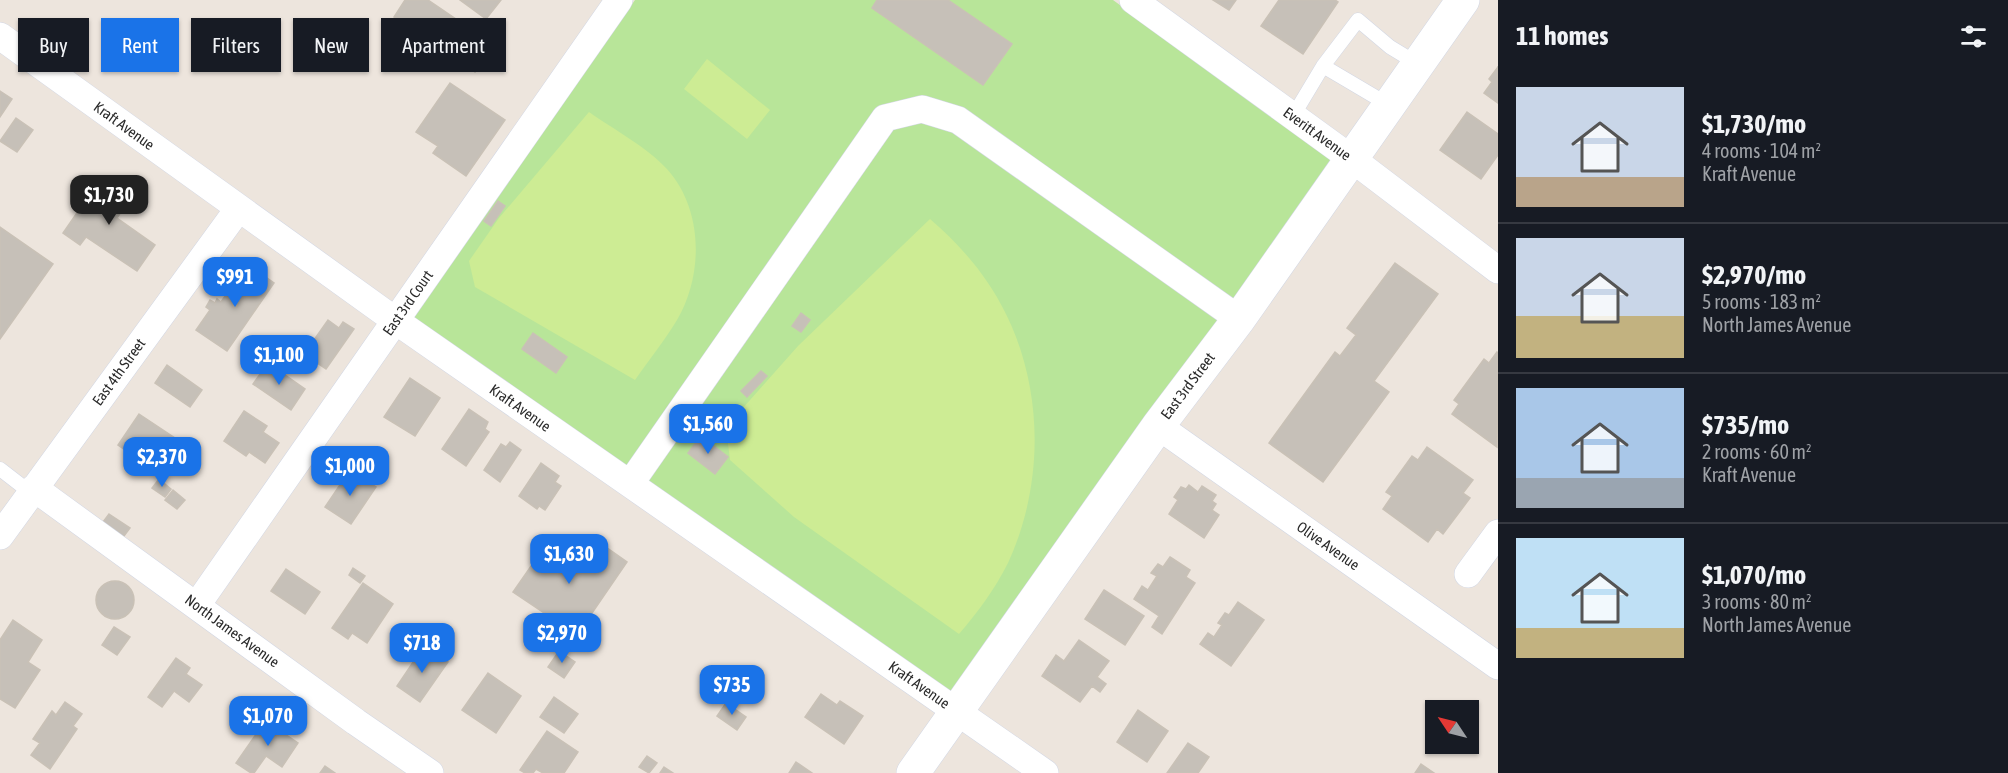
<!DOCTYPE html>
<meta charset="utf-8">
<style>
:root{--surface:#171b24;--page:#20242c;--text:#f1f3f6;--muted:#9ea1a6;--line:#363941;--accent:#1a73e8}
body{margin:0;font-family:"Asap Condensed",sans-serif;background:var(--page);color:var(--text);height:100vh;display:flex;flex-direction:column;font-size:22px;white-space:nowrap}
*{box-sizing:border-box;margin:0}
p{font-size:20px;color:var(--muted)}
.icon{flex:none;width:33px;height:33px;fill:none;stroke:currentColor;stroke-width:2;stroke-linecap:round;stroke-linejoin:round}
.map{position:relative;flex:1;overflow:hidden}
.panel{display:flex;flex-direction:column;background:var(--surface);width:510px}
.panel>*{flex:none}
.top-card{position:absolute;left:18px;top:18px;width:570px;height:54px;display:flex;gap:12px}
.needle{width:39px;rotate:305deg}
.controls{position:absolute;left:1425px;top:700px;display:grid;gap:12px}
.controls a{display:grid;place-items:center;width:54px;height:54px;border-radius:0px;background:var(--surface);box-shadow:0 2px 4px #0004;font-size:30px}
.price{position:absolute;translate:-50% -51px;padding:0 14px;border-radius:12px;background:var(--accent);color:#fff;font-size:20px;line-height:39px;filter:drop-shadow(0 2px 3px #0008)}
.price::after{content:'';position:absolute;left:50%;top:36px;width:18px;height:14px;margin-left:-9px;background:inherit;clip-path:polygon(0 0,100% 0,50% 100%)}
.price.selected{background:#222;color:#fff}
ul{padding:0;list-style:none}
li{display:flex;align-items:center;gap:18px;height:150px;padding:0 18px}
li+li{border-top:2px solid var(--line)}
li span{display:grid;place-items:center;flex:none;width:168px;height:120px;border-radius:0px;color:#555}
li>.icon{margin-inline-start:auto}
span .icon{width:72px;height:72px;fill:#fffc;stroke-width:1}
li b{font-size:26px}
h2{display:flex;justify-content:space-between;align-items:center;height:72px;padding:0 18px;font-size:26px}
.pill{padding:0 21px;border-radius:0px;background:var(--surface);box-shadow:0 2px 4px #0004;font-size:21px;line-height:54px}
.pill.selected{background:var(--accent);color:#fff}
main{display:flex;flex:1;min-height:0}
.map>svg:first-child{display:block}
.green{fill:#b8e599}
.pitch{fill:#cdec94}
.building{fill:#c6c0b8;stroke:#c9c1b6;stroke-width:1.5}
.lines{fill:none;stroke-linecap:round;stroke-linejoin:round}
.lane-casing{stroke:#d2d7e4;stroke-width:15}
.street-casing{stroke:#d2d7e4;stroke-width:28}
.secondary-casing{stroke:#d2d7e4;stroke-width:34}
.lane{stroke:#fff;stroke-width:14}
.street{stroke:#fff;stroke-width:27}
.secondary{stroke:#fff;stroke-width:33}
.labels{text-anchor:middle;stroke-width:4.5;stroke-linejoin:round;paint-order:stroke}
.street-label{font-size:15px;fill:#2b2b2b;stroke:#fff}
</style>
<main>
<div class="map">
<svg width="1498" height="773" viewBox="0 0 1498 773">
<rect width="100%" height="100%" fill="#ede5dd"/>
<!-- green -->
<path class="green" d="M635,0H1113L1334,161L1235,302L917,97L626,467L413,319Z
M923,122L953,131L1221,321L952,693L648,482L894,129Z"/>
<!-- pitch -->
<path class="pitch" d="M707,59L770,110L747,139L684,89Z
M589,112C613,129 647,147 667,169C703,209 704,274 677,320C665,340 649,360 635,380L475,287L469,261L499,218Z
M930,219C952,238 972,259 988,283C1043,364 1049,474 1008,563C995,589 978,612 959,634L794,517L730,460L726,427L798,346Z"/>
<!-- building -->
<path class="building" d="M405,0H428L494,45L475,72L394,17Z
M460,0H501L486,19Z
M877,0H948L1012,44L983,85L872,8Z
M1213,0H1236L1229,10Z
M1279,0H1335L1338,2L1303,54L1261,26Z
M1498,67V66V103L1484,93L1492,82L1489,79Z
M450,83L505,120L466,176L433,153L438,146L416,132Z
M0,91L12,99L0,117Z
M1467,112L1498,134V155L1481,179L1440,150Z
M16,118L33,130L17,152L0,141Z
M101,178L131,197L117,218L155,245L137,271L86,237L80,245L63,233Z
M498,201L505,206L491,226L484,221Z
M0,227L53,264L0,339Z
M1395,263L1438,294L1374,381L1389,392L1323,482L1269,443L1335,352L1340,356L1356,335L1347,328Z
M247,264L274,283L227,351L196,330L210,310L206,307L210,300L215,303L217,299L221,302Z
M801,313L810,320L801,332L792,326Z
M328,320L339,328L343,322L354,329L326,369L304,354Z
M533,333L567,357L556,373L522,349Z
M1497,352L1498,353L1497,447L1452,414L1459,404L1454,400L1484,359L1489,363Z
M268,363L305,389L291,410L253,384Z
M167,365L202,390L190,407L155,383Z
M761,371L767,376L747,397L741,391Z
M410,378L440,398L415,436L384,417Z
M469,409L488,422L485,429L489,432L466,466L442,449Z
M244,411L267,426L263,432L279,443L265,463L249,452L246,456L224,441Z
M139,414L193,450L179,471L171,465L163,476L118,445Z
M701,436L728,457L715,474L688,453Z
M510,442L521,450L500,482L484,470L501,444L506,447Z
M1427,447L1473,480L1463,493L1470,498L1443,534L1437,529L1428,542L1383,509L1392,496L1386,492L1412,456L1418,460Z
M541,463L559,476L555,482L561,486L545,510L539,506L537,509L519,496Z
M350,470L376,487L351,524L325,507Z
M159,479L171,489L165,497L152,488Z
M1189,485L1198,492L1202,486L1216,495L1212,501L1216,504L1212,510L1219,515L1204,538L1169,514L1178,500L1174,497L1181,487L1186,489Z
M173,490L185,500L177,509L165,500Z
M109,514L130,528L121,540L100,526Z
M552,542L563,550L565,560L578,569L581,565L587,569L603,545L627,562L577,635L513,592L545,546Z
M1170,557L1190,570L1186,577L1195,583L1162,634L1152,627L1159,616L1134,599L1142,586L1148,590L1157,576L1151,573L1158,564L1163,567Z
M353,568L365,576L360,583L349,575Z
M286,569L320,592L305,614L271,591Z
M96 600a19 19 0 1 1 38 0a19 19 0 1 1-38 0Z
M363,583L393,604L367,643L352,633L348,639L332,628Z
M1104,590L1144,616L1125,645L1085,619Z
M1238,602L1264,620L1231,666L1200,644L1208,633L1214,637L1222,625L1218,623L1225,613L1229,615Z
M13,620L42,640L28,662L40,670L15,708L0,699V640Z
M114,627L130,637L117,655L102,645Z
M1079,640L1109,661L1097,677L1106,684L1100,692L1092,686L1080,702L1042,676L1056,655L1064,661Z
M424,646L448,662L420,702L397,686Z
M559,651L575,662L564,678L548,667Z
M176,658L190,668L186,674L202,685L189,702L174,691L162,707L148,697Z
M488,673L521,696L496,733L462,710Z
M821,694L837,705L840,701L863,716L844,744L805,717Z
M554,697L578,714L564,733L540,717Z
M65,702L82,714L73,726L77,729L50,769L31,755L40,743L33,739L52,711L56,715Z
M726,703L746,717L737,730L717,716Z
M1138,710L1168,731L1147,762L1117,742Z
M268,717L285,728L282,732L298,743L282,767L266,756L254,773H251L236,763Z
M547,731L578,752L564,773H543L536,769L533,773H525L520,770Z
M1188,743L1209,757L1198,773H1167Z
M647,756L657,763L649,773L639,767Z
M796,762L812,773H789Z
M1421,764L1434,773H1415Z
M325,766L335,773H320Z
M664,767L673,773H660Z"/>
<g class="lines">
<defs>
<path id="lane" d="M1323,66L1389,105
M1293,116L1323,66L1358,20L1390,47L1418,64
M0,469L31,493"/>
<path id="street" d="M1133,0L1352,159L1498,270
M0,36L396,321L1045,773
M1158,426L1498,666
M630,484L885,118L922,109L958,120L1239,319
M34,488L356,722L430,773
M0,536L239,208
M1468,574L1498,533
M197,605L619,0"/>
<path id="secondary" d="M913,773L1158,426L1239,319L1463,0"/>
</defs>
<!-- lane casing -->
<use href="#lane" class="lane-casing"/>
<!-- street casing -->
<use href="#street" class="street-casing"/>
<!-- secondary casing -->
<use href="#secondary" class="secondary-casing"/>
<!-- lane -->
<use href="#lane" class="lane"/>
<!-- street -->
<use href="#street" class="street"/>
<!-- secondary -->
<use href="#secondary" class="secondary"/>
</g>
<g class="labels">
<!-- street labels -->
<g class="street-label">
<text transform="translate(124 126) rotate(36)" y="5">Kraft Avenue</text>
<text transform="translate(1317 134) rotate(36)" y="5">Everitt Avenue</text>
<text transform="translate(408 303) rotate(-55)" y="5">East 3rd Court</text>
<text transform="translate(119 372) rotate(-54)" y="5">East 4th Street</text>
<text transform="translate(1188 386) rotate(-53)" y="5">East 3rd Street</text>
<text transform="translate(520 408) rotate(35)" y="5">Kraft Avenue</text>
<text transform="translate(1328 546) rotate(35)" y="5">Olive Avenue</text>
<text transform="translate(232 631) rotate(36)" y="5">North James Avenue</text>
<text transform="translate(919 685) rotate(35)" y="5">Kraft Avenue</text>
</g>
</g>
</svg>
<div class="controls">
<a><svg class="needle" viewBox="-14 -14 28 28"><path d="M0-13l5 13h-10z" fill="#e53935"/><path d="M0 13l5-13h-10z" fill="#9ea1a6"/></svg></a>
</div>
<b class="price selected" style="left:109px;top:226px">$1,730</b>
<b class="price" style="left:235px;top:308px">$991</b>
<b class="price" style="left:279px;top:386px">$1,100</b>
<b class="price" style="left:708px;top:455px">$1,560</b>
<b class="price" style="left:162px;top:488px">$2,370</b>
<b class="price" style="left:350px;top:497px">$1,000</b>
<b class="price" style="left:569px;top:585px">$1,630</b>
<b class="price" style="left:562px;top:664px">$2,970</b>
<b class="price" style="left:422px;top:674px">$718</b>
<b class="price" style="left:732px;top:716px">$735</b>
<b class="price" style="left:268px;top:747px">$1,070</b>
<div class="top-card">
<a class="pill">Buy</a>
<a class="pill selected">Rent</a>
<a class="pill">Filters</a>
<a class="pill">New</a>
<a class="pill">Apartment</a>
</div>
</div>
<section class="panel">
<h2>11 homes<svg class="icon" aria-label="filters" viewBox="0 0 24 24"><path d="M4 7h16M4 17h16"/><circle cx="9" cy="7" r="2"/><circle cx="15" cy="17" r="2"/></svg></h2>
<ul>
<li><span style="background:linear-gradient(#c9d6e8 75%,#b9a48a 0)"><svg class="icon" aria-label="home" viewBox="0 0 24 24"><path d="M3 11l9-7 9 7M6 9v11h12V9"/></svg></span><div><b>$1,730/mo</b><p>4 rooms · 104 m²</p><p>Kraft Avenue</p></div></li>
<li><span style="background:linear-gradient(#c9d6e8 65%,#c2b280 0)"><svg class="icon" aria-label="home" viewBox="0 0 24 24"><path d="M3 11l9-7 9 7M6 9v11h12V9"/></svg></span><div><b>$2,970/mo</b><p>5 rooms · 183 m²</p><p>North James Avenue</p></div></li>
<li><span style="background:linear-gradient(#a9c7e8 75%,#9aa5b1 0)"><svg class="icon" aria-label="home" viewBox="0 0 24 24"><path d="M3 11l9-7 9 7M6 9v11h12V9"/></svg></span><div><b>$735/mo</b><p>2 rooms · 60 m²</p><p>Kraft Avenue</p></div></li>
<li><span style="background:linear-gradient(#bfe0f5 75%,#c2b280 0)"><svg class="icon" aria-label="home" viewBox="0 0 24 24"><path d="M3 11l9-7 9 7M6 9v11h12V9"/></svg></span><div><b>$1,070/mo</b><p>3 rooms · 80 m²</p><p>North James Avenue</p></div></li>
</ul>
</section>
</main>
